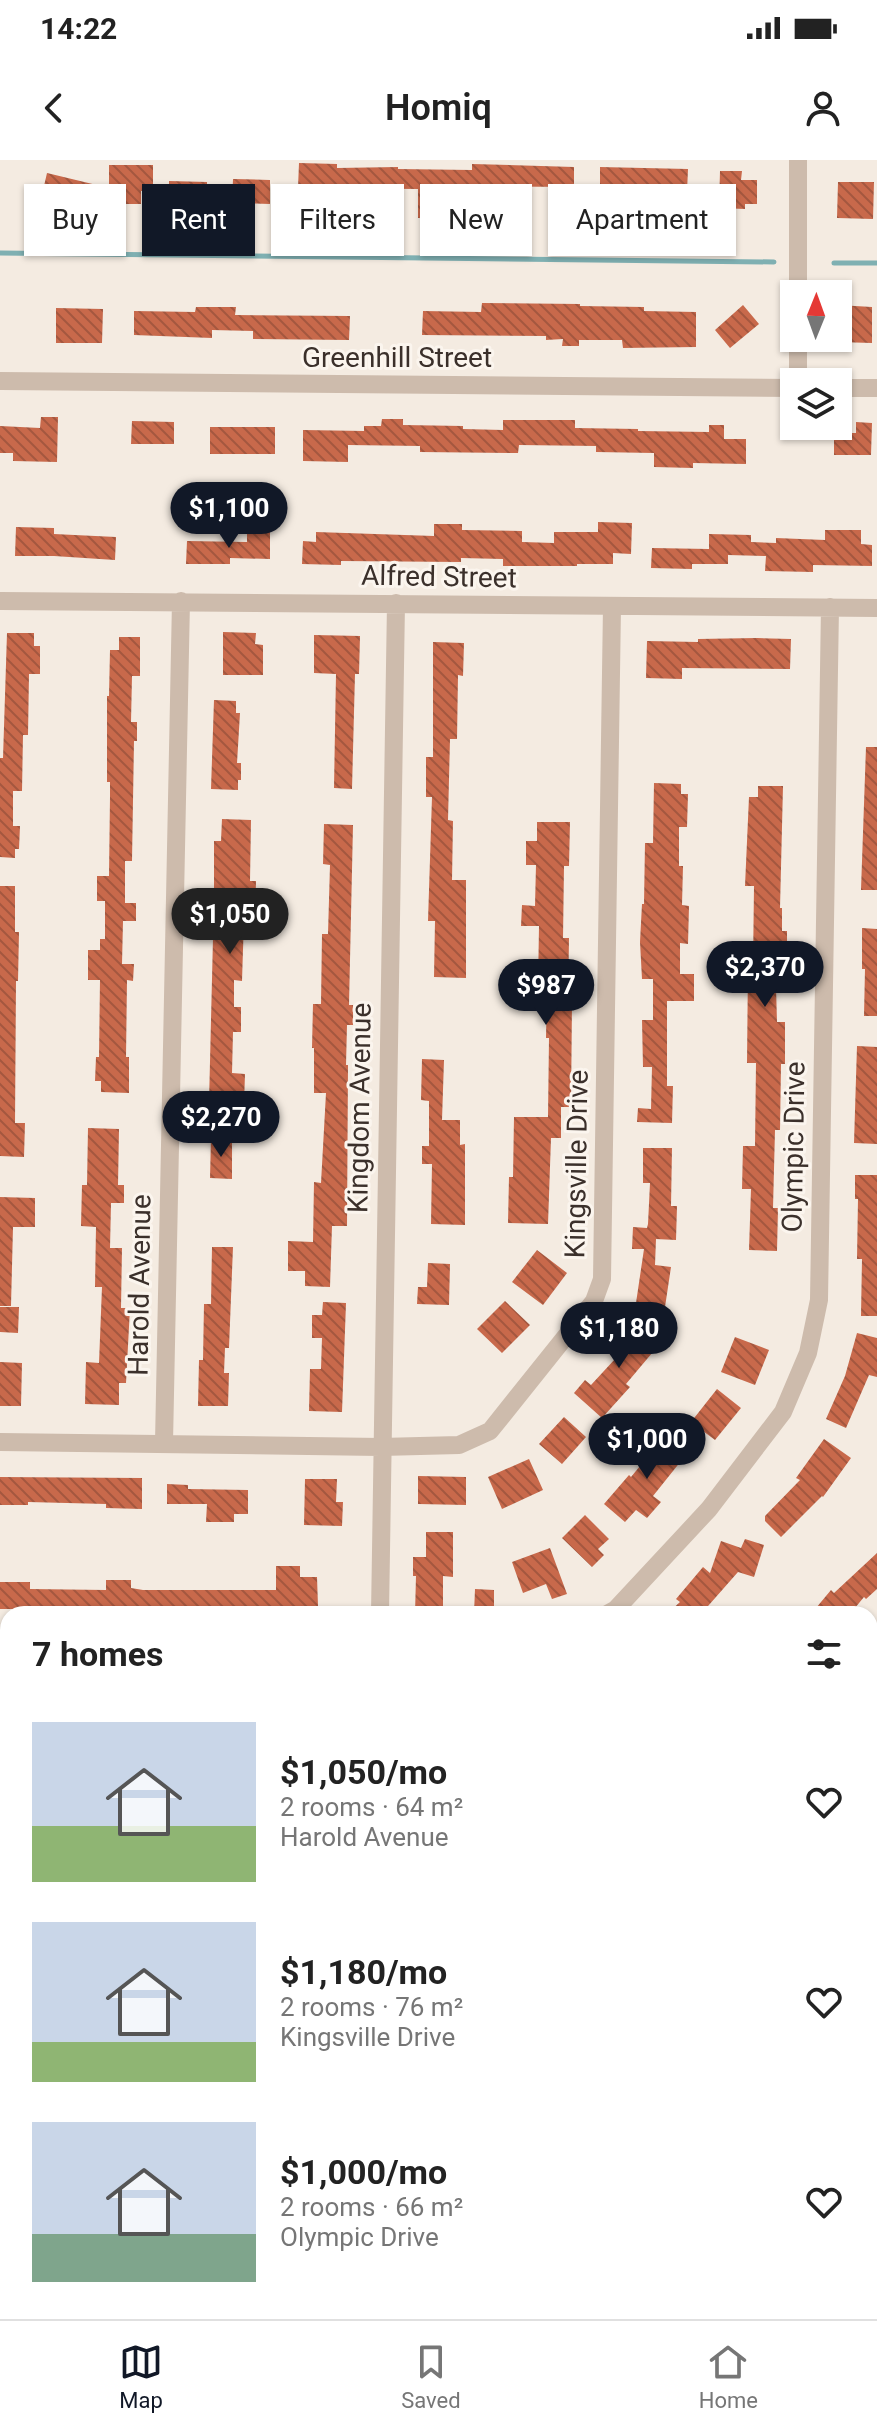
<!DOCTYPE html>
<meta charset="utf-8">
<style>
:root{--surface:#fff;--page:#f6f6f6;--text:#222;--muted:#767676;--line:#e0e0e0;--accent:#111827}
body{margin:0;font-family:Roboto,sans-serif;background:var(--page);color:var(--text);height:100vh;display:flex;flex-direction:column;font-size:30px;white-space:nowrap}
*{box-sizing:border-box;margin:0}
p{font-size:26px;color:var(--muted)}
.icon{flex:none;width:44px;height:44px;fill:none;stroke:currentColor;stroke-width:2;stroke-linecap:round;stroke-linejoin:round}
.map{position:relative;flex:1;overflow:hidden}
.side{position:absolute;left:0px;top:1446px;width:878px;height:714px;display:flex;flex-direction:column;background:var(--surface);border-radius:24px 24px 0 0;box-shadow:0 2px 6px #0004}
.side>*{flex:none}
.top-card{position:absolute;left:24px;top:24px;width:830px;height:72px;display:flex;gap:16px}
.needle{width:52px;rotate:1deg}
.buttons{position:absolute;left:780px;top:120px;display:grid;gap:16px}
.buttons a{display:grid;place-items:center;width:72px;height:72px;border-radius:0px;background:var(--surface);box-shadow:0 2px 6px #0004;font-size:40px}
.price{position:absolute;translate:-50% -68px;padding:0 18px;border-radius:28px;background:var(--accent);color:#fff;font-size:26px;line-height:52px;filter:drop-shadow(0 2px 4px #0008)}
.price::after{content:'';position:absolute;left:50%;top:48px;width:24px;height:18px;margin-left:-12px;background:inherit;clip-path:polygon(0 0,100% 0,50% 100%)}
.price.on{background:#222;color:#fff}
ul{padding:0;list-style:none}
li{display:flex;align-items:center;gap:24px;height:200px;padding:0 32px}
li span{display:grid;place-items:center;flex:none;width:224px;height:160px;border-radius:0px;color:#555}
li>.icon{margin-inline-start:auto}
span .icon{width:96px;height:96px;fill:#fffc;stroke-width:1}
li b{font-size:34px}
h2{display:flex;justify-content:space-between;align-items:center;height:96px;padding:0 32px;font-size:34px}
.pill{padding:0 28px;border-radius:0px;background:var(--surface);box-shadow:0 2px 6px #0004;font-size:28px;line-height:72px}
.pill.on{background:var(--accent);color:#fff}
.status{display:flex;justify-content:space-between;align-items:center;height:56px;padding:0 40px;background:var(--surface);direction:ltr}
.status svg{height:22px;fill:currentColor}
header{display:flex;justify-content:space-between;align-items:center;height:104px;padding:0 32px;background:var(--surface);font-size:36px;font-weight:600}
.menu{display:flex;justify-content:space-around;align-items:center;height:112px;border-top:2px solid var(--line);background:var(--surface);font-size:22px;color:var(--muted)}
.menu a{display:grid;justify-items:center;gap:4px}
.menu .on{color:var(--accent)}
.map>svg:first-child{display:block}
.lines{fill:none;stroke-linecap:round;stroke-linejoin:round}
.stream{stroke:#7fb0b2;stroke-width:5}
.building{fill:url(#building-back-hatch)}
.minor{stroke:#cdbbac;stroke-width:18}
.secondary{stroke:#a18a7d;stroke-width:20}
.labels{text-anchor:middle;stroke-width:6;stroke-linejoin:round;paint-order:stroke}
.street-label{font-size:28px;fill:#3b302b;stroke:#fbf5ee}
</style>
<div class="status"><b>14:22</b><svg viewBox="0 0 49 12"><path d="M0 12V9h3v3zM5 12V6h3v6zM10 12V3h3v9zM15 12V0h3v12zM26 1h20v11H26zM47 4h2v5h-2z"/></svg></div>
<header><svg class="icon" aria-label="back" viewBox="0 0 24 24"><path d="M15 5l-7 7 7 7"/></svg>Homiq<svg class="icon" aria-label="person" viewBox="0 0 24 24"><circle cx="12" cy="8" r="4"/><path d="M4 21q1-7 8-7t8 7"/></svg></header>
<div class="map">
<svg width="877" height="2159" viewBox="0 0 877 2159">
<defs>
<pattern id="building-back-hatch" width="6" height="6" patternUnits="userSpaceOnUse" patternTransform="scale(2)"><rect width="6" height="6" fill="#c8694b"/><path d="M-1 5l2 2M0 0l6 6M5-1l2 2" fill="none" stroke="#a4573f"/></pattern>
</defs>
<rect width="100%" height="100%" fill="#f4ebe1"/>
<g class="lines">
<!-- stream -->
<path class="stream" d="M0,93L774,102
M834,103H877"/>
</g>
<!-- building -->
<path class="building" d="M299,3L337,4V8L398,7V9L472,10V4L574,7V27L456,26L455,59L418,58V29L298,28Z
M109,5H153V31H141V44H88L86,53L59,46L56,56L38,52L47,13L109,28Z
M600,7L688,9L687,32L637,31V35L600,34Z
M720,11H742L741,20H757V44H745V49L719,48Z
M233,19L270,20V44L232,43Z
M169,21L207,22V46L169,45Z
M838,22H874L873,59L837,58Z
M482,143L580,144V146L644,147V151L696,152V187L623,188L622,180H579V186H562L563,179L546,180V176L422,175L423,151L481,152Z
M743,145L759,164L730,188L715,170Z
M838,145L872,147V183L838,182Z
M196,147H236L235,155L350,156L349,180L253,179V171L212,170V178L134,175V151L195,152Z
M56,148L103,149L102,183H56Z
M41,257H58L57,302L13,301V293H0V266L40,268Z
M382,259H403V265L463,266V269L503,270V260H575V268L638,269V271L709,272V265H724V279H746V304L693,303V308L654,307V293L596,292V286L519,285L518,293L420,292V286L348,285V302L303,301V270L364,271V266H381Z
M132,261L174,262V284H131Z
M856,262L872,263L871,295H834V273H856Z
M210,267H275V294H210Z
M598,362L632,363L631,394L613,393V404H577V406H503V399L461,398V402L341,401V405L302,404L303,381L316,382V372L434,376V364H462V370L522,371V382L554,383V372H598Z
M16,367L54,368V374L116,377L115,400L54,396H15Z
M825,370H861V384L872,385V406L813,405V412L765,411L766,396L728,395V404H692V409L651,408L652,388L709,389V374L751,375V382L776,383V378L825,380Z
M247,371H270V399L230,398V404H186L187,381L247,382Z
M223,472L256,473L255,484L263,485V515H223Z
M7,473H34V486H40V514H29L28,575H23L22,631H13V666H20L19,689H15V698L0,697V598H3Z
M314,475L360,476L359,514H355L352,629L334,628L336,514L314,513Z
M119,477H140V516H132L131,562H137V581H134L132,701H125V743H136V761H123L122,804H134L133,821L127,820L126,897H129V933L101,932V921H95L96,897H99L100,820H88V790H100V779H105V741H97V716H109L110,637V622H107V536H109L110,490H119Z
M757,478L791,479L790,509L682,508V519L646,518L647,481L698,482V479Z
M433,482L464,483L463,516L458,515L457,579H450L448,660L453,661L452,720H466V818L434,817L435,761H428L432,637H426V597H433Z
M214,540L236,541V553H240L237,603H241V620H238V630L211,629Z
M866,587H877V730H861Z
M654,623L681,624V634H688L687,667H679V706H683L682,745L689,746L688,784L680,783V814H694V841H667V926H673L672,963L637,962L638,948L651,949L652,907H643L642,860H653V819H642L640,782L642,744H644L645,683H653Z
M758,626H783L780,748H782V771H787V788H784L785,827H776L777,862H785V904H781L780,970H775L773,1048H778L777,1091L749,1090L751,1029H742L743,986H755L756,903H747L748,806H753L754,726H745L749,637H758Z
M222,659L251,660L250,721H256L255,759L244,758L242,821L234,820V847H241V872H233L232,913L245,914L244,943H209L213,778L227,779L228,739H214V681H221Z
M537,662H570L569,706H564L563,778H569L568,841H572L571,947H561V978H551L548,1064L508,1063L509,1017H513L514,957H548L549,878H546L547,826H538L539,766H521L522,745L535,746L536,705H526V681H537Z
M324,664L353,665L349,845H353V865H347L346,905H348L347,1066H332L330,1127L305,1126V1111H288V1081L313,1082L314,1022L321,1023L326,933H314V888H312L313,844H321L322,774H328L330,705L323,704Z
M0,726H15V772H19L18,821H16L15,963H25L24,997L0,996Z
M862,768L877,769V856H864L865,809H862Z
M857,886L877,887V984L854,983Z
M422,899L444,900L442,960H460V985L465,984V1065L431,1064L432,1004H422V986H429V941L421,940Z
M88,968L119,969L118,1025H124V1043H111L110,1088H122L121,1148H130L126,1223H119V1245L85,1244L86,1202L99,1203L102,1127H95L96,1067L81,1066L82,1025H87Z
M211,978L232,979V1019L210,1018Z
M643,988H672L671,1046H677L676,1080L656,1079L655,1105L671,1107L665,1147L636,1143L644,1089H632L633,1067L647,1068L648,1064L650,1023H643Z
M855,1015H877V1156H861L862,1099H857L858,1039H855Z
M0,1037L35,1038V1067H13L11,1146H0Z
M212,1087H233L229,1188H225L224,1213H229L228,1246H198L199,1200H203L204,1144H211Z
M537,1090L567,1113L543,1145L512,1122Z
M428,1103L450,1104L449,1145L417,1144L418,1127H427Z
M505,1141L530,1165L502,1193L477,1169Z
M323,1142L346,1143L342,1252L309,1251L310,1209H321L322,1178H312V1155H322Z
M0,1147H19L18,1173L0,1172Z
M642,1163L663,1180L626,1224L630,1227L602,1258L574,1233L585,1220L591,1225L615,1199L604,1189L616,1175L626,1183Z
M857,1173L877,1178V1217L869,1215L846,1268L826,1259L845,1216Z
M735,1177L769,1190L755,1225L721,1212Z
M0,1202L22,1203L21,1246H0Z
M717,1229L741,1248L715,1280L691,1262Z
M564,1257L586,1277L562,1304L539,1284Z
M667,1273L689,1291L653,1336L661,1342L647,1358L636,1350L625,1362L604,1344L629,1315L631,1317Z
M824,1279L851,1298L823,1337L822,1336L781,1377L765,1361V1356L800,1320L796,1318Z
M529,1299L543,1330L502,1349L488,1317Z
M418,1316L466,1317V1345L418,1344Z
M0,1317L142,1318V1349L106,1348V1344L28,1342V1345H0Z
M305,1319H337L336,1342H343L342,1366L304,1365Z
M167,1324L188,1325V1329L248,1330V1354H234V1362H206L207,1344H167Z
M585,1355L609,1379L598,1389L604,1395L592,1407L562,1378Z
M426,1372H453V1417L443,1416V1454H415L416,1416H413V1397H426Z
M745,1379L764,1385L754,1417L738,1412L701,1454H667L680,1442L676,1439L703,1407L710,1413L721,1381L741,1388Z
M550,1388L567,1434L552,1439L546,1424L523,1433L512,1402Z
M877,1393V1429L866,1439L864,1437L850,1454H811L831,1430L834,1433Z
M276,1406H300V1417H317L318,1446H294V1454H162V1452L122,1451V1454H12V1449H0V1422H30V1429L106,1430V1420H131V1428L143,1430H276Z
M475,1429L494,1430V1454H474Z"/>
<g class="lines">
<!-- minor -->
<path class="minor" d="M798,0V134
M798,178V222
M0,221L794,228
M838,228H877
M0,441L877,448
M0,1282L381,1287L459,1285L490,1271L594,1141L602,1119L612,446
M164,1283L181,441
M380,1454L396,443
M607,1454L616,1449L709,1349L783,1252L808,1193L819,1140L830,447
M870,1496L877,1487
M0,1500H8
M870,1683L877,1695
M0,1717H8
M873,2099L877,2109
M2,2159L5,1938
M699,2159L725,2152"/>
<!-- secondary -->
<path class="secondary" d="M870,1804L877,1799
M870,1841L877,1837
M0,1938H8
M0,1970H8"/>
</g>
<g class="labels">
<!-- street labels -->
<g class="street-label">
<text x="397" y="207">Greenhill Street</text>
<text transform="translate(439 416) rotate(1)" y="10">Alfred Street</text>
<text transform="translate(359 948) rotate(-89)" y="10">Kingdom Avenue</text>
<text transform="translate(793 987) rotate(-89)" y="10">Olympic Drive</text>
<text transform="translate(576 1004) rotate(-89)" y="10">Kingsville Drive</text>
<text transform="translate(139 1125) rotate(-89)" y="10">Harold Avenue</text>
</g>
</g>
</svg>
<div class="buttons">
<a><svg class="needle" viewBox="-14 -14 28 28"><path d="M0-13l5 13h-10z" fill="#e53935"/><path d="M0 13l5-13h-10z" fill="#767676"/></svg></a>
<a><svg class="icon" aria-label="layers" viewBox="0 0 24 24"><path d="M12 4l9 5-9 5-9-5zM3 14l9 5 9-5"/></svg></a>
</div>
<b class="price" style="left:229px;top:390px">$1,100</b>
<b class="price on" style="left:230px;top:796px">$1,050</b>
<b class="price" style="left:765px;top:849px">$2,370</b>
<b class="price" style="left:546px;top:867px">$987</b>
<b class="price" style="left:221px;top:999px">$2,270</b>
<b class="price" style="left:619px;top:1210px">$1,180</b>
<b class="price" style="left:647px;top:1321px">$1,000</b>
<div class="top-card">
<a class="pill">Buy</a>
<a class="pill on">Rent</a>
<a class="pill">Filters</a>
<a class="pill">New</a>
<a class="pill">Apartment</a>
</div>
<section class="side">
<h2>7 homes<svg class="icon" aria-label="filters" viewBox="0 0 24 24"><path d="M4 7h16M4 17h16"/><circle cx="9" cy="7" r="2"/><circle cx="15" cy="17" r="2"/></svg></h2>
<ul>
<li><span style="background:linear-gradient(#c9d6e8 65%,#8fb573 0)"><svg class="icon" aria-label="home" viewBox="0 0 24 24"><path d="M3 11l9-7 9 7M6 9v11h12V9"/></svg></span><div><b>$1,050/mo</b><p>2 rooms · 64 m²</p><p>Harold Avenue</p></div><svg class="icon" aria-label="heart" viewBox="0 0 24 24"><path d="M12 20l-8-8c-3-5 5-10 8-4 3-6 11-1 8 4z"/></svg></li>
<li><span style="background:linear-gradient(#c9d6e8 75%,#8fb573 0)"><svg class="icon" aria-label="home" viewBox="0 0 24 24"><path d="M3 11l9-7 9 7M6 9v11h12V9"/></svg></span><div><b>$1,180/mo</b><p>2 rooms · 76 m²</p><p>Kingsville Drive</p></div><svg class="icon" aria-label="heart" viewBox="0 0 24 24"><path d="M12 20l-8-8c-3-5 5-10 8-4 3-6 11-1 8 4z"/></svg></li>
<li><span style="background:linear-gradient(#c9d6e8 70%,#7fa58c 0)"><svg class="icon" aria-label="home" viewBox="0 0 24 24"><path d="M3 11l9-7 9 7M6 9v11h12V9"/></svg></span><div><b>$1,000/mo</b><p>2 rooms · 66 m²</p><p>Olympic Drive</p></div><svg class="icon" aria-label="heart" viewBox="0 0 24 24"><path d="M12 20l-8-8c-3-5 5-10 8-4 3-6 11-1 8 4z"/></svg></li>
</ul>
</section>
</div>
<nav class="menu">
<a class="on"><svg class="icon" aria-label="map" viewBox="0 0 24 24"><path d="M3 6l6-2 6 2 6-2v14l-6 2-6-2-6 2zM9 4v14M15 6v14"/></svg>Map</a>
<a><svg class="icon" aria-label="saved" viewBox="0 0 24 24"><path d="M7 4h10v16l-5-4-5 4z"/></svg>Saved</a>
<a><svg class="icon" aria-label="home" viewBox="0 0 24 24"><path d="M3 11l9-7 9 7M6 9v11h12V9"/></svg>Home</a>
</nav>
